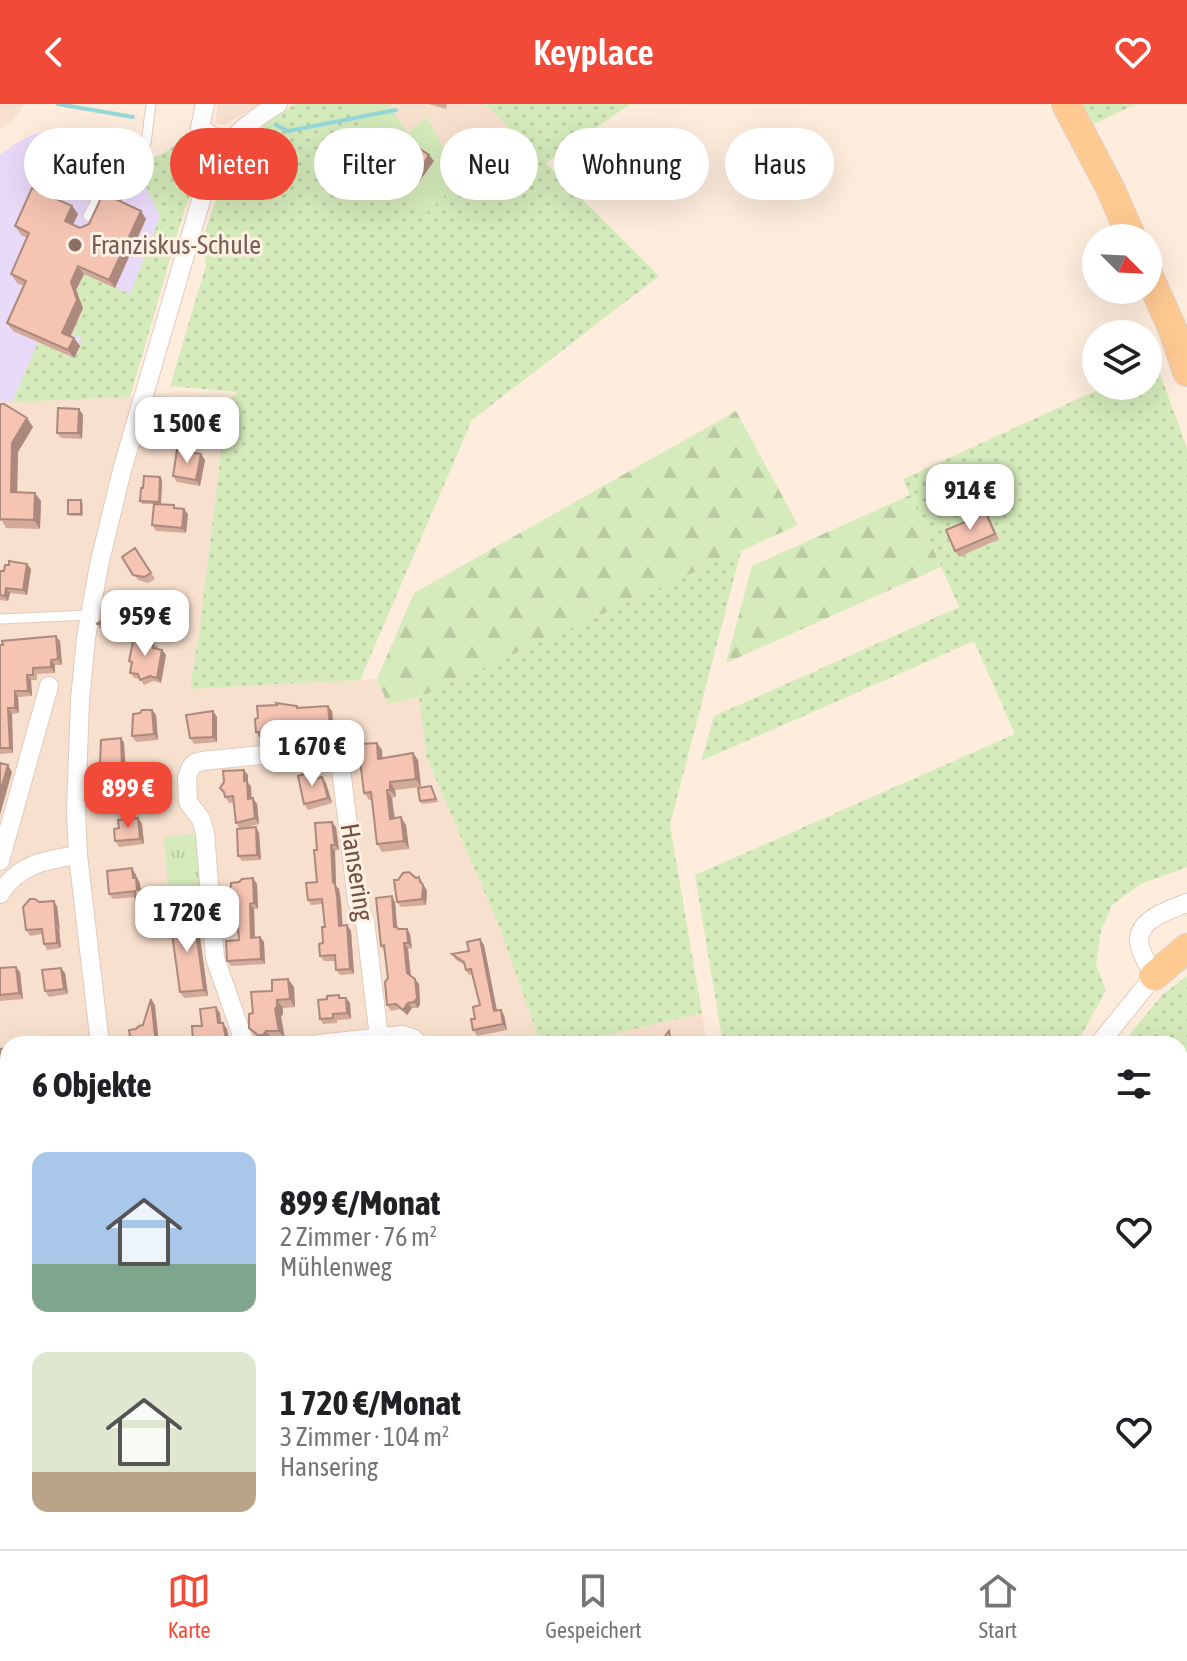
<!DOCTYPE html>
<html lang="de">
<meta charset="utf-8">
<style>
:root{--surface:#fff;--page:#f2f2f2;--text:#202124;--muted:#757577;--line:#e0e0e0;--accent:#f14a38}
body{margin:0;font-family:"Asap Condensed",sans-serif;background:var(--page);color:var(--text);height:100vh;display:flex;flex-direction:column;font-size:30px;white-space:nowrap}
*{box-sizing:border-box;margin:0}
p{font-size:26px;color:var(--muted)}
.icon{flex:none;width:44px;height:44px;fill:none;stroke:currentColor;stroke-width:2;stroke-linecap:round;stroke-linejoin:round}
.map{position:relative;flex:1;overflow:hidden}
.drawer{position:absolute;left:0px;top:932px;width:1188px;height:514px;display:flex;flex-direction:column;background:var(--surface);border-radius:24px 24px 0 0;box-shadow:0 8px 32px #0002}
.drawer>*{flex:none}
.banner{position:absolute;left:24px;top:24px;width:1140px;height:72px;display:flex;gap:16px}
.needle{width:52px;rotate:114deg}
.controls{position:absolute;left:1082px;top:120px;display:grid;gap:16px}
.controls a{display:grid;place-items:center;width:80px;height:80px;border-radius:50%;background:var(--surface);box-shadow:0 8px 32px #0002;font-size:40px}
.price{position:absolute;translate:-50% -68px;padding:0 18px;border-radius:16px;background:#fff;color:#222;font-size:26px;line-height:52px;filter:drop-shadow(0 2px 4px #0008)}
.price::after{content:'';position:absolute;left:50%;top:48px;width:24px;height:18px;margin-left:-12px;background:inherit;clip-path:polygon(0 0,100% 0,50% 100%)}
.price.selected{background:var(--accent);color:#fff}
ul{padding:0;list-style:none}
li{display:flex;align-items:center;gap:24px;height:200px;padding:0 32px}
li span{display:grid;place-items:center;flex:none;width:224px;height:160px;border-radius:16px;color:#555}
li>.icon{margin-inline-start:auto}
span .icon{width:96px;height:96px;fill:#fffc;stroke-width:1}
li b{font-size:34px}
h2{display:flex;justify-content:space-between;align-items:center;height:96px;padding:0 32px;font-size:34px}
.tag{padding:0 28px;border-radius:36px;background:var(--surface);box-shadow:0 8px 32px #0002;font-size:28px;line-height:72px}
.tag.selected{background:var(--accent);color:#fff}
header{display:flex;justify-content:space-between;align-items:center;height:104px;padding:0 32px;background:var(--accent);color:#fff;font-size:36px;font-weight:600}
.tab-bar{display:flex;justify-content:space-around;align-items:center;height:112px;border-top:2px solid var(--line);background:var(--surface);font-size:22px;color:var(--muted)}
.tab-bar a{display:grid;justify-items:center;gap:4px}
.tab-bar .selected{color:var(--accent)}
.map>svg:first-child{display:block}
.residential{fill:#f8e0ce}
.education{fill:#eadaf9}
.grass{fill:url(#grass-dots)}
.forest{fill:url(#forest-firs)}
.park{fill:url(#park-tufts)}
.garden{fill:#d5ebbb}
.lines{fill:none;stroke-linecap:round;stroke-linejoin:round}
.stream{stroke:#96d8da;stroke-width:4}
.lane-casing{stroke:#e4c9bc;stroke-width:11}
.street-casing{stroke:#e4c9bc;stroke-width:20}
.primary-casing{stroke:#dbd1ce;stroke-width:30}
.lane{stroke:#fff;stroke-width:9}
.street{stroke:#fff;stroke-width:18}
.primary{stroke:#ffc992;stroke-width:28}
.wall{fill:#d3a99a}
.shaded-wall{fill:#ac897d}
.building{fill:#f5c4b3;stroke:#ac897d;stroke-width:2}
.education-dot{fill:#8d6e63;stroke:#fff1e4;stroke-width:3}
.labels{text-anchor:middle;stroke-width:6;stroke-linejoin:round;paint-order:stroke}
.education-label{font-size:26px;fill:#785e54;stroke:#fff1e4;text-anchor:start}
.street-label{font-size:26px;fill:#744f44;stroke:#fff1e4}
</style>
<header><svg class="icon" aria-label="back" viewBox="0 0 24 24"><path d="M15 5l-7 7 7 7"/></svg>Keyplace<svg class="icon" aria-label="heart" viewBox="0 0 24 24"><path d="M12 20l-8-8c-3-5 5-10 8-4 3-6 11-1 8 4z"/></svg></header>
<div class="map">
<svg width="1187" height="1445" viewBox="0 0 1187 1445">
<defs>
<pattern id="grass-dots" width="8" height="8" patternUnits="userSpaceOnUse" patternTransform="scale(2)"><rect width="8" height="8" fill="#d5ebbb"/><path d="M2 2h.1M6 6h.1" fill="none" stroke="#bacba2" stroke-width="1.8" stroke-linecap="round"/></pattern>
<pattern id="forest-firs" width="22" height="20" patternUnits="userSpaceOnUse" patternTransform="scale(2)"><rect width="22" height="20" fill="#d5ebbb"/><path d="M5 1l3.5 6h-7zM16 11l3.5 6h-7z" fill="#bacba2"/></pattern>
<pattern id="park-tufts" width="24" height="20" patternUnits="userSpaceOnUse" patternTransform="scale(2)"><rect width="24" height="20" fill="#d5ebbb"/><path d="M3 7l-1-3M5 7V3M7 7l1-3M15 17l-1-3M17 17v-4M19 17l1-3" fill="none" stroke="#bacba2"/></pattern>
</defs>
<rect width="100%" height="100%" fill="#feeddd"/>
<!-- residential -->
<path class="residential" d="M0,0H25L12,17L0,26Z
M217,0H261L226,20H216Z
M389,0H485L512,27L461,76L427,13L407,29Z
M159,292L227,298L199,529L190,585L377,575L389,600L419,593L426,652L499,822L541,940H8V1438H654L645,1445H0V298Z
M702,909L707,940H570Z"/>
<!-- education -->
<path class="education" d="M48,28L103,41L128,62L139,68L160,112L130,191L83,204L72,229L83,235L74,254L38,238L12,298H0V51L16,39L34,30Z"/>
<!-- grass -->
<path class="grass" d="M295,0H350L421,113L512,27L485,0H630L546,59L659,172L472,316L360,576L190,585L199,529L227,298L237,288L170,282L206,161L203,134L226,65L241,43L265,20Z
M1082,0H1136L1094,20Z
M181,32L206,37L210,43L209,52L185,104L130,293L12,298L38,238L74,254L83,235L72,230L83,205L76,186L84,170L130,190L160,112L139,68L128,62C147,55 172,51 181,32Z
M1156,259L1187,344V763L1141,780L1112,801L1101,827L1096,860L1106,887L1076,940H723L695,771L1015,630L974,537L701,657L714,612L959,503L903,375L1106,282H1148V262Z
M741,447L670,721L702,909L570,940H541L499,822L426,652L419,593Z
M1187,872V1445H666L674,1438H1180V940H1122L1163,890Z"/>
<!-- forest -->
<path class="forest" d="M736,307L798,421L419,593L388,600L377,575L414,489Z
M910,391L941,463L726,559L752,462Z"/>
<!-- park -->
<path class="park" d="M199,729L207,810L170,813L164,733Z"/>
<!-- garden -->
<path class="garden" d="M350,0H389L407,29L427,13L461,76L421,114Z"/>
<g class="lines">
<!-- stream -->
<path class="stream" d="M58,0L133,13
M276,21L288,27L396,6"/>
<defs>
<path id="lane" d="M146,39L151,0
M88,112L113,65L142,38
M0,515L90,511"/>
<path id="street" d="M205,0L200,24L226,41
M0,757L49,582
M0,790C18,760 46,756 78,751
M100,940L78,751L76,707L80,596L86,534L99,461L122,366L209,69C225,37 248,18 278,0
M245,940L215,854L205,729L201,715L188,698L187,673L191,663L195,659L202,657L261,651L285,654L324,652L334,655L341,665L357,797L365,817L379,933
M318,940L403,931L414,935L419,940
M1099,940L1154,872C1149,862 1143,853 1140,843C1133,816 1169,806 1187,799
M149,1438V1445
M285,1438L286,1445
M382,1438L383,1445
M532,1438V1445
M654,1445L662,1438"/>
<path id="primary" d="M1066,0L1110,84L1132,134
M1148,170L1173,226L1187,268
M1154,872L1187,844"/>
</defs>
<!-- lane casing -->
<use href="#lane" class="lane-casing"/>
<!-- street casing -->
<use href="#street" class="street-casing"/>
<!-- primary casing -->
<use href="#primary" class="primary-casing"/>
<!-- lane -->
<use href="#lane" class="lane"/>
<!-- street -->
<use href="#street" class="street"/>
<!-- primary -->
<use href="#primary" class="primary"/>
</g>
<!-- wall -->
<path class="wall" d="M429,0H447L446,5Z
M434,57L419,78L403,67L399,62Z
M124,69L130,77L121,98L146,115L115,184L84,170L76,186L83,204L71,232L80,242L74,254L13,227L7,219L24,182L17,179L11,170L27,134L21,131L15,122L72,102L78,110L73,121L80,124L89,120L107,80L106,78Z
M0,303L27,314L33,323L18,348L17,388L41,397L40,425L6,424L2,417H0Z
M79,305L83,311L82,335L61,334L57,329Z
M202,308L191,342L163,340L160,335L169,320Z
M205,356L200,382L177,378L173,372Z
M162,376L161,400L176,404L188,410L186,429L156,427L152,421L154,400H142L140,397L143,384Z
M81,396L83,399V412H70L68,410Z
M986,409L990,415L999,435L959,453L955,447Z
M135,444L155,475L148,479L138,476L122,453Z
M27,460L31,465L27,491L10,489L8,497L0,496V467H4Z
M157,499L160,504L155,510L156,520L100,525L97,520Z
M60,537L62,561H55V569L37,570V576H31L32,592L18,593L19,609L12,610L13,649L0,650V541Z
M158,541L157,545L162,546L166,551L161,579L153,577L144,581L140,575L134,574L130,569L132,561L129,557Z
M297,602L299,604L328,602L332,607L334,628L318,630V635L305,636L302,632L276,633V636L263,637L259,633L256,628Z
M152,606L156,611L158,636L136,638L132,632L140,609Z
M213,607L217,613V638L194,640L190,634Z
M121,634L124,639L125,664L137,668L138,691L115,693L112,688L110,665H103L100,660Z
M377,639L382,646V654L413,649L418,656L421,683L395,686L396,693L392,694L395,714L406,721L409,745L382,748L377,740L372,696H369L364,689L362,656Z
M248,671V679L251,682V695L257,700L259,720L241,725L256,723L259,729L261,756L242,757L238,752L240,725L236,719L234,698L229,699L220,684Z
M322,673L326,679L332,699L308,706L304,700L316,675Z
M431,682L438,698L422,700L420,697Z
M138,714L142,720L144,740L119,743L115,737L119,724Z
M336,723L339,746L335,747L336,782L339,785L342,822L347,821L351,827L354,870L340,871L336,866L335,857H324L320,852L325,823L323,800L311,801L308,796L317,778V746Z
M136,769V774L140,779V786L150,785L153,790L154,803L139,804L136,799L135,793L113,795L109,790Z
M419,773L427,787L426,801L401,803L397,798L416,774Z
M257,780L258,805H254L255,833H260L264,838L265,860L231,862L227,857L239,836L236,806H233L229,801Z
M39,798L57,802L61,844L47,846L44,840L42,830L30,832L26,826Z
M395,798L397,823L399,825H407L410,830L412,844L408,845L411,872L419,880L420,900L418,904H412L407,911L400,905L391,907L387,901L388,874L385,847L381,842Z
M194,813L198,819L208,892L184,894L180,888Z
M480,835L484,841L497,907L504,911L507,926L477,932L473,926L480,901L473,870L469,871L466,866L465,861L456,856L452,850L469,847Z
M0,864L20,868L23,895L0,897Z
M65,869L68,890L49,893L45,887Z
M288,875L294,883L295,903L283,904V910L281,913L285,935H272L269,939H264L255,932L249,924L253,909L272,887Z
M341,894H346L350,899L351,915L337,916V919L323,920L320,915Z
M0,942V945L8,944V999L0,1000Z
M0,1036L3,1040L5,1065L0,1066Z
M0,1098H6L8,1101V1145L0,1146Z
M4,1152L7,1158L8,1163V1379L0,1380V1153Z
M0,1395L8,1438H43L44,1445H7L5,1430L1,1431L0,1430Z
M211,1438L212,1445H173L172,1444Z
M480,1438H505L506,1443L497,1445Z"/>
<!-- shaded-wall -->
<path class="shaded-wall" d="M429,51L434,57L419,78L415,73Z
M124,69L130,77L119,102L113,94Z
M72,102L78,110L71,125L65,117Z
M141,107L146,115L115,184L109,176Z
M78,162L84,170L76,186L83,204L68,237L62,229L71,178Z
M74,234L80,242L74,254L68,246Z
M198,302L202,308L191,342L188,337Z
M79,305L83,311L82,335L78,329Z
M27,314L33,323L18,348L17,397L11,388L12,339Z
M201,350L205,356L200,382L196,376Z
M160,373L162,376L161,400L159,398Z
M35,389L41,397L40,425L34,416Z
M184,405L188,410L186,429L182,424Z
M27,460L31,465L27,491L23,486Z
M6,484L10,489L8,497L5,492Z
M157,499L160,504L155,510L156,520L153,515L152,505Z
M56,532L60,537L62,561L58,555Z
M162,546L166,551L161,579L157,574Z
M51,556L55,561V569L51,563Z
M27,571L31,576L32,592L28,587Z
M15,587L18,593L19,609L15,604Z
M328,602L332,607L334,628L330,623Z
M8,604L12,610L13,649L10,644Z
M152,606L156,611L158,636L154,630Z
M213,607L217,613V638L213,633Z
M121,634L124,639L126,668L122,664Z
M377,639L382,646L383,662L378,655Z
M413,649L418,656L421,683L416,675Z
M8,661L12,668L0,711V688Z
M133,663L137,668L138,691L135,687Z
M244,666L248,671V679L251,682L252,701L248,695Z
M322,673L326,679L332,699L328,694Z
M390,678L395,686L396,693L390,686Z
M387,686L392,694L395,722L390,715Z
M253,694L257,700L259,720L255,714Z
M401,713L406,721L409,745L404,737Z
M138,714L142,720L144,740L140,735Z
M332,718L336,723L339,746L335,741Z
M256,723L259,729L261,756L257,751Z
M331,741L335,747L336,782L339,785L341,797L343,827L339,822L333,778Z
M132,764L140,779L141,792L137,786L133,774Z
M419,773L427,787L426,801L422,795Z
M253,774L257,780L258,805L254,799Z
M150,785L153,790L154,803L151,798Z
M392,792L395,798L397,823L401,828L394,823Z
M54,797L57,802L60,826L56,821Z
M250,800L254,805L255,839L251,834Z
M194,813L198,819L208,892L204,886Z
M55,821L59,826L61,844L57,839Z
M347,821L351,827L354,870L350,865Z
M407,825L410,830L412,844L408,839Z
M260,833L264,838L265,860L261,855Z
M480,835L484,841L498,912L494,907Z
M404,839L408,845L411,874L407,869Z
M16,863L20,868L23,895L19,889Z
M61,864L65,869L68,890L64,885Z
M288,875L294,883L295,903L290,895Z
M415,875L419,880L420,900L418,904L414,898Z
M346,894L350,899L351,915L347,909Z
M151,895L155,901L159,940H156Z
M277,896L283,904V910L281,913L285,935L279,927L275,905Z
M408,899L412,904L407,911L403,906Z
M216,903L220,909L222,925L218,919Z
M501,906L504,911L507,926L503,920Z
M223,919L227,925L230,940H227Z
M266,927L272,935L269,939L263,931Z
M0,1036L3,1040L5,1065L0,1058Z
M4,1152L7,1158L8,1177L6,1174Z
M38,1438H43L44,1445H39Z
M110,1438H115L116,1445H111Z
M332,1438H335L336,1445H332Z
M598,1438H601V1445H598Z"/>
<!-- building -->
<path class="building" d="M413,40L429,51L415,73L399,62Z
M114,64L124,69L113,94L141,107L109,176L78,162L71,178L77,196L62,229L74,234L68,246L7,219L26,177L11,170L29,129L15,122L32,84L72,102L65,117L80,124L89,120L108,79L106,78L110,68Z
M176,296L198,302L188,337L160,335L164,319L169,320Z
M1,300H4L27,314L12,339L11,388L35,389L34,416L0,415V303Z
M58,304L79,305L78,329H57Z
M177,346L201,350L196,376L173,372Z
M144,372L160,373L159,398L140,397L141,384H143Z
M68,396H81V410H68Z
M154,400L174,401V404L184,405L182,424L152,421Z
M986,409L995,430L955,447L946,426Z
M135,444L151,469L144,473L133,471L122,453Z
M9,457L27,460L23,486L6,484L5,492L0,491V467H4L5,461H9Z
M147,491L157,499L152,505L153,515L96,520L130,500V497L143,496Z
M56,532L58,555L51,556V563L33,564V571H27L28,587H15V604H8L10,644H0V541H3L2,537Z
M134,533L154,536L153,544L162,546L157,574L150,572L140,576L138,570L130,569L132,558L129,557Z
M276,599L297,602V604L328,602L330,623L314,624L315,630L302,631L301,627L272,628L273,631L260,632L259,628H256L255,615L258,614L257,602L277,601Z
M142,606H152L154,630L132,632L133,610L140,609Z
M213,607V633L190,634L186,611Z
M121,634L122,664L133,663L135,687L112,688L110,661L100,660L101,636Z
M377,639L378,655L413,649L416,675L390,678V686H387L390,715L401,713L404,737L377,740L371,688L364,689L360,656H362L361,640Z
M0,659L8,661L0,688Z
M244,666V677L247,676L248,695L253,694L255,714L236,719L233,692L225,693L224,688L220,684L224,678L223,667Z
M312,668L314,675L322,673L328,694L304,700L298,672Z
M431,682L436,695L420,697L418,684Z
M138,714L140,735L115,737L114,725L119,724L118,716Z
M332,718L335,741H331L333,778L335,780L337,792L339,822L347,821L350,865L336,866L335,851L320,852L319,840L323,839L322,823H325L322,795L308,796L306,779L317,778L314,746H317L315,719Z
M256,723L257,751L238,752L237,725Z
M132,764L133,774H136L137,786L150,785L151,798L136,799L135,787L109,790L107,767Z
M409,768L416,774L419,773L420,778L423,781L422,795L397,798L394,776H398L403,769Z
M253,774L254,799L250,800L251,834L260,833L261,855L227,857L226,837L239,836L236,800L229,801L231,779L239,778L242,775Z
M392,792L394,823H397L398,825H407L408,839H404L407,869L415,875L417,894L414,898L408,899L403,906L396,900L387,901L385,878L388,874L384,841L381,842L376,794Z
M30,795H35L39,798L54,797L57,839L44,840L42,825L26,826L23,803Z
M194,813L204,886L180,888L170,815Z
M480,835L494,907L501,906L503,920L473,926L471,915H475L473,903L480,901L471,865L466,866L464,858L452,850L469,847L467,838Z
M16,863L19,889L0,891V864Z
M61,864L64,885L45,887L42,866Z
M288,875L290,895L277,896V902L275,905L279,927H266L263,931H258L249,924V910L253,909L251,888L272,887V876Z
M339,891V894H346L347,909L333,910V914L320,915L318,896L327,895V892Z
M151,895L156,940H131L129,926L136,925L139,922L143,921Z
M216,903L218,919H223L227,940H202V937L193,939L192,922H202L200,905Z
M669,927L671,939L673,940H659Z
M8,944L7,994H0V945Z
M0,1098H6L8,1119V1139L0,1140Z
M4,1152L6,1174H8V1373L0,1374V1153Z
M8,1394V1438H38V1444L7,1445L4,1421L0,1422V1395Z
M77,1438H110L111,1445H77Z
M172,1438H208V1440L172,1444Z
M316,1438H332V1445H317Z
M400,1438H421L422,1445H401Z
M480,1438H502L493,1440V1445H481Z
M583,1438H598V1445H583Z"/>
<!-- markers -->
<circle class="education-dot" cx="75" cy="141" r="8"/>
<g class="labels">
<!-- education labels -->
<g class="education-label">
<text x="91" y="150">Franziskus-Schule</text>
</g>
<!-- street labels -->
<g class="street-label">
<text transform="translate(357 768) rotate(81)" y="9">Hansering</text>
</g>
</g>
</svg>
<div class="controls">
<a><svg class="needle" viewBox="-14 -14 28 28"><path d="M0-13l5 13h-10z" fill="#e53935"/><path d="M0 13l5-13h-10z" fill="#757577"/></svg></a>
<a><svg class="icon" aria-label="layers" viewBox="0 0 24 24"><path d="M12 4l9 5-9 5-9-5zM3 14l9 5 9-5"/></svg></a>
</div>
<b class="price" style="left:187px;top:361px">1 500 €</b>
<b class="price" style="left:970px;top:428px">914 €</b>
<b class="price" style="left:145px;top:554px">959 €</b>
<b class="price" style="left:312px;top:684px">1 670 €</b>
<b class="price selected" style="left:128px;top:726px">899 €</b>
<b class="price" style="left:187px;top:850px">1 720 €</b>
<div class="banner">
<a class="tag">Kaufen</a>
<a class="tag selected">Mieten</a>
<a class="tag">Filter</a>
<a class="tag">Neu</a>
<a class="tag">Wohnung</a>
<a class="tag">Haus</a>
</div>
<section class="drawer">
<h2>6 Objekte<svg class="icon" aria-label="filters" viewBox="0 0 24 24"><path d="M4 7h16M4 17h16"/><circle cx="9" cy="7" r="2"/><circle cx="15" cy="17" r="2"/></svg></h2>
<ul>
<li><span style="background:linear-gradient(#a9c7e8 70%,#7fa58c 0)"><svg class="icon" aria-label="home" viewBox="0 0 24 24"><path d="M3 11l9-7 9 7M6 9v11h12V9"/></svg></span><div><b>899 €/Monat</b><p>2 Zimmer · 76 m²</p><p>Mühlenweg</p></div><svg class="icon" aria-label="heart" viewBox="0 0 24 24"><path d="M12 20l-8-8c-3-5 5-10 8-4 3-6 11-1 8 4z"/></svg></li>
<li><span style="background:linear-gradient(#dfe7d0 75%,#b9a48a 0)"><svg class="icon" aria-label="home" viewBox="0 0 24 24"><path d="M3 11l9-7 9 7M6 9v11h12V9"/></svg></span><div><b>1 720 €/Monat</b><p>3 Zimmer · 104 m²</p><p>Hansering</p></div><svg class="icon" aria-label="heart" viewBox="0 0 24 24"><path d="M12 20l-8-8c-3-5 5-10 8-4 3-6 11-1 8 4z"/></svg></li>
</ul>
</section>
</div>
<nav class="tab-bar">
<a class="selected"><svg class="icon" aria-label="map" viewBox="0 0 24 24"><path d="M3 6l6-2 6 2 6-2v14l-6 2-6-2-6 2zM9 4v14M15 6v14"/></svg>Karte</a>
<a><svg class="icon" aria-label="saved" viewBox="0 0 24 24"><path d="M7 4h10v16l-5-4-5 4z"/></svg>Gespeichert</a>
<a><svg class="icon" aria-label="home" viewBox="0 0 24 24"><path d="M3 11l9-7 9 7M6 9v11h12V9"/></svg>Start</a>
</nav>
